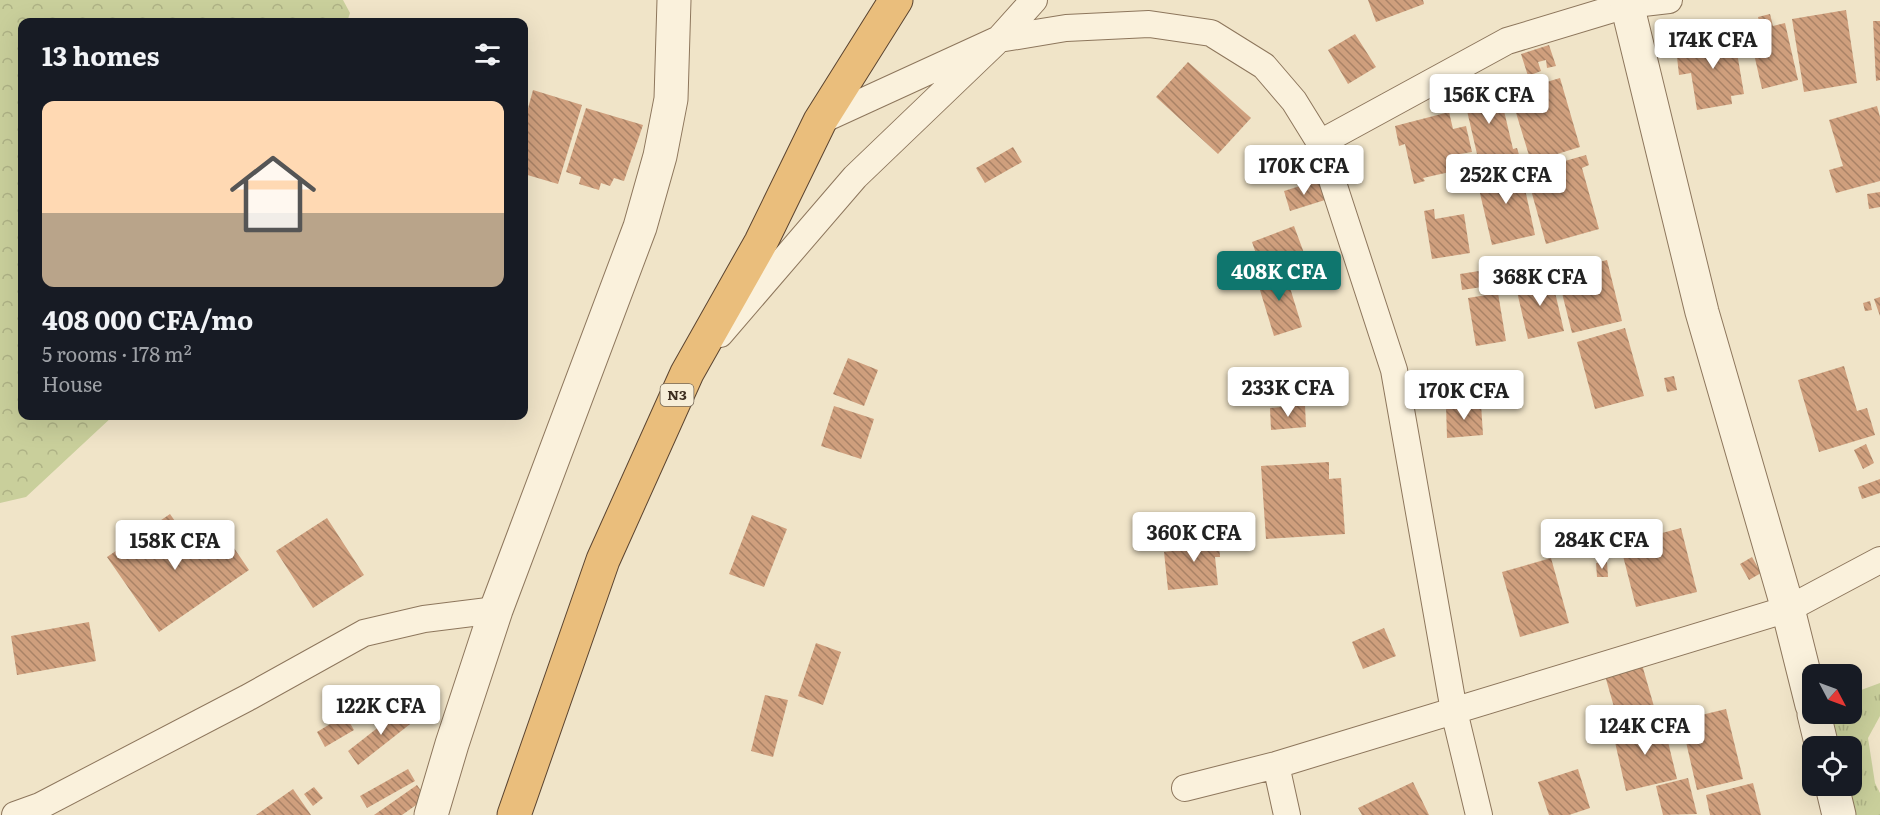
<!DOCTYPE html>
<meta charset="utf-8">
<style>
:root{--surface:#171b24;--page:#242831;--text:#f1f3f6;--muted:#9ea1a6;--line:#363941;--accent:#0f766e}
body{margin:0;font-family:Literata,serif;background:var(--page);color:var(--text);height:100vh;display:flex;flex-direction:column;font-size:22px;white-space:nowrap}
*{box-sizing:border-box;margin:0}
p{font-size:20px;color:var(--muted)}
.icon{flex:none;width:33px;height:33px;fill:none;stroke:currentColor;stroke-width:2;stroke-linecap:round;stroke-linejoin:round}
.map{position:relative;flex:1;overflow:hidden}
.drawer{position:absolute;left:18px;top:18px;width:510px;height:402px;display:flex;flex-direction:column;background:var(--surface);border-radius:12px;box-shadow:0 6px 24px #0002}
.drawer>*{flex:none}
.needle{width:39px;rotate:131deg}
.buttons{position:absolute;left:1802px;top:664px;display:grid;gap:12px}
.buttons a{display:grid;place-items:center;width:60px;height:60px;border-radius:12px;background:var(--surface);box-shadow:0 6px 24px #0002;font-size:30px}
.price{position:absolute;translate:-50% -51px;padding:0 14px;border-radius:6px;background:#fff;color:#222;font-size:20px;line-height:39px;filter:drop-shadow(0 2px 3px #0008)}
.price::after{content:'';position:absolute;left:50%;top:36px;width:18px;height:14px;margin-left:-9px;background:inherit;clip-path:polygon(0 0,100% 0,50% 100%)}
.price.active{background:var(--accent);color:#fff}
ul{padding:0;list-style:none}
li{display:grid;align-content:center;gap:12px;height:318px;padding:0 24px}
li+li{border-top:2px solid var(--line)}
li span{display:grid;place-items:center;height:186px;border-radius:12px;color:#555}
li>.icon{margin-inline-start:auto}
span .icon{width:108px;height:108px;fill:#fffc;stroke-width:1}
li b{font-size:26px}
h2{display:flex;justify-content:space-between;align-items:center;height:72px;padding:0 24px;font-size:26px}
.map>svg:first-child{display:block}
.grass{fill:url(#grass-tufts)}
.forest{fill:url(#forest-crowns)}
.building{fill:url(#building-back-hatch)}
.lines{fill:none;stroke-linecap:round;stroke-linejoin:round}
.minor-casing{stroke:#8d765c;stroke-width:28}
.tertiary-casing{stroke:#8d765c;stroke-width:35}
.trunk-casing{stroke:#5b4430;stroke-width:35}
.minor{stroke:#faf1dc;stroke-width:26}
.tertiary{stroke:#faf1dc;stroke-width:33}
.trunk{stroke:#eabe7c;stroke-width:33}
.labels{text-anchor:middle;stroke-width:4.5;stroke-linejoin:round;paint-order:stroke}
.shield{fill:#f7eed8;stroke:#756857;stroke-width:1.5}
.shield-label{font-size:14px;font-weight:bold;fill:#3d2e20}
</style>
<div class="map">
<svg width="1880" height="815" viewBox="0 0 1880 815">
<defs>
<pattern id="grass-tufts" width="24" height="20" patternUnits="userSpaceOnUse" patternTransform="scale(1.5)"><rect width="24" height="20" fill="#c9cf9b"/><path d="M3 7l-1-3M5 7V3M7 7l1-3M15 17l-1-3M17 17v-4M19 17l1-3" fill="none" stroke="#aeb285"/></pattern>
<pattern id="forest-crowns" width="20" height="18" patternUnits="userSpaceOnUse" patternTransform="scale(1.5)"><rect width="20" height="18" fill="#c9cf9b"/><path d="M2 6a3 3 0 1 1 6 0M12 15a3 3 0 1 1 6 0" fill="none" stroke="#aeb285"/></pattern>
<pattern id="building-back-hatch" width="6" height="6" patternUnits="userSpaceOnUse" patternTransform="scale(1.5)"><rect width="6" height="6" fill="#cf9f7d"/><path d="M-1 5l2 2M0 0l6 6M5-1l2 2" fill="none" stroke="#a98266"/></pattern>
</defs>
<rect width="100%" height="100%" fill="#f0e4c8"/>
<!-- grass -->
<path class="grass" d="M1880,683V716L1868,738L1875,783L1880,793V815H1847L1836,786H1851V747H1823L1817,714H1851V692L1853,693Z"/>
<!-- forest -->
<path class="forest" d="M0,0H343L350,13L347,22H22V416H113L26,497L0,503Z"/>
<!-- building -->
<path class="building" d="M1368,0H1423L1424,4L1376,22Z
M1846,10L1857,83L1804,92L1792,19Z
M1770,14L1773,26L1785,23L1798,80L1762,89L1749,32L1761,29L1758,17Z
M1873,21H1880V80L1876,81Z
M1716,26L1718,38L1734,35L1744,94L1731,96L1732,104L1697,110L1691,73L1679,75L1677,57L1688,55L1687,46L1702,43L1700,29Z
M1355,34L1376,67L1348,84L1328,50Z
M1549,45L1556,66L1547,68L1546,60L1538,62L1541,71L1528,76L1521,54Z
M1188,62L1251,118L1218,154L1156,97Z
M1560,78L1580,147L1531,162L1510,93Z
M1497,81L1513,149L1517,148L1520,158L1480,167L1462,89Z
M533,90L582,105L558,184L524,174V123Z
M1877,106L1880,117V181L1836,193L1829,170L1843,166L1829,120Z
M586,108L643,125L624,181L614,178L610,186L601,183L599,190L579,184L581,177L566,172Z
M1449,112L1453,129L1466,126L1472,152L1460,154L1463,169L1423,178L1425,181L1414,184L1405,144L1399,146L1395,126Z
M1013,147L1022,162L985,183L976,168Z
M1586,155L1589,165L1582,168L1599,229L1546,244L1526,172Z
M1520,166L1535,235L1492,245L1476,176Z
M1319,180L1325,200L1290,211L1284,191Z
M1880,192V207L1869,209L1867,194Z
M1434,209L1435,219L1464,214L1470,253L1432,259L1424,211Z
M1294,226L1304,253L1261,268L1252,242Z
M1607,260L1622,321L1572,333L1557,273Z
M1284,268L1302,327L1274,336L1256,277Z
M1479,271L1482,287L1462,290L1460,274Z
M1551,275L1564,331L1528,339L1515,283Z
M1498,293L1506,341L1476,346L1468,298Z
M1880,297V316L1874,299Z
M1870,301L1872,310L1865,311L1863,303Z
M1625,328L1644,396L1595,409L1577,342Z
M848,358L878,370L864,406L833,394Z
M1844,366L1857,411L1867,408L1875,435L1819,452L1798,380Z
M1333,372L1335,390L1266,400L1264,381Z
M1674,376L1677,390L1667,392L1664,378Z
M1481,404L1483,435L1447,438L1446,405Z
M1305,405L1306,427L1271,430L1270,408Z
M834,406L874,419L861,459L821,446Z
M1866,444L1874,463L1863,469L1854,450Z
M1329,462V479L1341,478L1345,534L1266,539L1261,466Z
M1880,479V493L1862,499L1858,487Z
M170,514L196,551L223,532L249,570L159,632L107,557Z
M752,515L787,529L764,587L729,574Z
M327,518L364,575L313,608L276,551Z
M1681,528L1697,592L1636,607L1620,544Z
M1218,530L1220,557H1215L1218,585L1168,590L1164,552L1181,550V545L1195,544L1194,532Z
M1752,557L1761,573L1749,580L1740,564Z
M1551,558L1569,623L1520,637L1502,572Z
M1607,562L1608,577H1597L1596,563Z
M89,622L96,661L17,675L11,636Z
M1384,628L1396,656L1363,669L1352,642Z
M816,643L841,652L823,705L798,696Z
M1641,661L1657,717L1620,728L1604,672Z
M765,695L788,700L773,757L751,751Z
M403,708L414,721L358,765L348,751Z
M1726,709L1743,779L1697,790L1681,720Z
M345,715L354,730L325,747L317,732Z
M1663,721L1677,779L1626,791L1613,733Z
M408,769L415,781L367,808L360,796Z
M1578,769L1590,808L1569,815H1549L1538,782Z
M1688,778L1697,814L1663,815L1656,786Z
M1413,782L1429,815H1362L1358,808Z
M1753,783L1761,815H1710L1706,795Z
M417,785L426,798L402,815H374Z
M314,787L323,798L313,806L304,794Z
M293,789L311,815H256Z"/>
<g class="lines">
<defs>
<path id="minor" d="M820,121L999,39L1066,28L1149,24L1211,33L1264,66L1294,101L1320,143L1394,370L1454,711L1479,815
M1320,143L1507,41L1626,5L1669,0
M720,334L855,177L999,39L1034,0
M1276,765L1287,815
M1185,788L1276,765L1788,609L1880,560
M15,815L40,806L247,698L364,633L424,619L496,610"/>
<path id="tertiary" d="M1626,0L1702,312L1788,609L1812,705
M1814,714L1822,747
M1832,786L1839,815
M431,815L452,744L496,610L640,227L660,156L671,99L674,0"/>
<path id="trunk" d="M514,815L603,560L687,373L761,242L820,121L896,0"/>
</defs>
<!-- minor casing -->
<use href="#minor" class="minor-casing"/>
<!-- tertiary casing -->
<use href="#tertiary" class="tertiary-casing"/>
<!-- trunk casing -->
<use href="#trunk" class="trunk-casing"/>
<!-- minor -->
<use href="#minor" class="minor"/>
<!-- tertiary -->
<use href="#tertiary" class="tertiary"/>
<!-- trunk -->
<use href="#trunk" class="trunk"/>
</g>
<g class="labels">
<!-- shield labels -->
<rect class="shield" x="660.5" y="384" width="33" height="22" rx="4.5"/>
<g class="shield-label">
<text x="677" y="400">N3</text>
</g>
</g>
</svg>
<div class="buttons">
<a><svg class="needle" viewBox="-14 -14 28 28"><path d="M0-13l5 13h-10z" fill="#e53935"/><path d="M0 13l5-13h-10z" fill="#9ea1a6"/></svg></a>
<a><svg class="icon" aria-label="locate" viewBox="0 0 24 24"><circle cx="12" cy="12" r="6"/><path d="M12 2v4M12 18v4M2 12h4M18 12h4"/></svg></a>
</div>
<b class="price" style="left:1713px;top:70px">174K CFA</b>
<b class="price" style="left:1489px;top:125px">156K CFA</b>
<b class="price" style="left:1304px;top:196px">170K CFA</b>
<b class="price" style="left:1506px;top:205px">252K CFA</b>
<b class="price active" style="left:1279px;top:302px">408K CFA</b>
<b class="price" style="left:1540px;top:307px">368K CFA</b>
<b class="price" style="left:1288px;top:418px">233K CFA</b>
<b class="price" style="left:1464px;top:421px">170K CFA</b>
<b class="price" style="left:1194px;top:563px">360K CFA</b>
<b class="price" style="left:1602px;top:570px">284K CFA</b>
<b class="price" style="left:175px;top:571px">158K CFA</b>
<b class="price" style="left:381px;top:736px">122K CFA</b>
<b class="price" style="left:1645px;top:756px">124K CFA</b>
<section class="drawer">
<h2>13 homes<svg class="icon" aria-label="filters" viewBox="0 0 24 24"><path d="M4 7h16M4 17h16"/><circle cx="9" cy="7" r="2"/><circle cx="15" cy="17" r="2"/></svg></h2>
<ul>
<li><span style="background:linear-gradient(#ffd9b3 60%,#b9a48a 0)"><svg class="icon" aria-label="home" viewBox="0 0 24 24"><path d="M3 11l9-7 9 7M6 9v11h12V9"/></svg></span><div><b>408 000 CFA/mo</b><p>5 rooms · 178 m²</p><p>House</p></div></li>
</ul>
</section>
</div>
